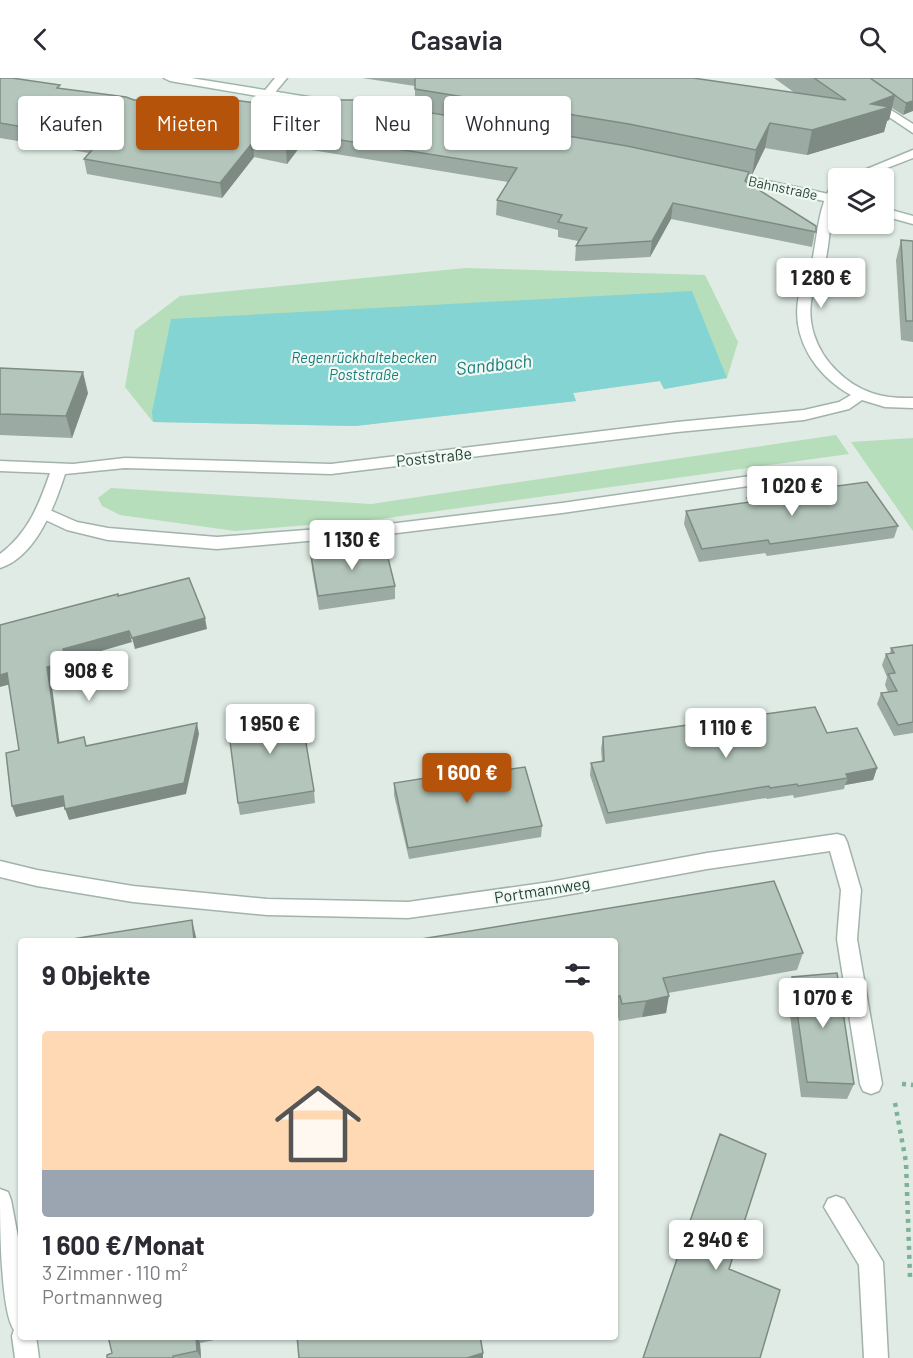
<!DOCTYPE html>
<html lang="de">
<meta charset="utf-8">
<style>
:root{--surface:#fff;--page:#f2f2f3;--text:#2b2b33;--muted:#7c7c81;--accent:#b45309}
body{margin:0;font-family:Barlow,sans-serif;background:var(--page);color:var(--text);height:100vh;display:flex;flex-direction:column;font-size:22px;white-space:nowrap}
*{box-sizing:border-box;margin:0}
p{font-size:20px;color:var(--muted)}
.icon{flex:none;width:33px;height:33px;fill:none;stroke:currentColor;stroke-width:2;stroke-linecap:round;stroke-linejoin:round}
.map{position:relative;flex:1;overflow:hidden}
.side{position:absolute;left:18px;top:860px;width:600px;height:402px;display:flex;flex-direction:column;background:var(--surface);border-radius:6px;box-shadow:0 2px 4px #0004}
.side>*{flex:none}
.hud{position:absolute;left:18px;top:18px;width:600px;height:54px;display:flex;gap:12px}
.fabs{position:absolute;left:828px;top:90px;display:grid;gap:12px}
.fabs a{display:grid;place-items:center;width:66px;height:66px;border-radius:6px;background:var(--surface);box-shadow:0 2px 4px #0004;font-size:30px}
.price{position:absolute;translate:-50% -51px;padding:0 14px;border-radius:6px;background:#fff;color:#222;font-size:20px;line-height:39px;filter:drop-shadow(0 2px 3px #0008)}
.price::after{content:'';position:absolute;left:50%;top:36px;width:18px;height:14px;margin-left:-9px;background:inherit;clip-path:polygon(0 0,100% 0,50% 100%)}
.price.current{background:var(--accent);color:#fff}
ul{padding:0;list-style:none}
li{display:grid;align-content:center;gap:12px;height:318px;padding:0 24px}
li span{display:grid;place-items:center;height:186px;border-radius:6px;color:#555}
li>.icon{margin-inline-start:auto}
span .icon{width:108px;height:108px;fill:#fffc;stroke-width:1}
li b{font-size:26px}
h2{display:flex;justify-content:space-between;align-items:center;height:72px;padding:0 24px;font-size:26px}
.pill{padding:0 21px;border-radius:6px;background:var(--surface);box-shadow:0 2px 4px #0004;font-size:21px;line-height:54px}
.pill.current{background:var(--accent);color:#fff}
header{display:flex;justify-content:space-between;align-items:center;height:78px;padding:0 24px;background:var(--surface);font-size:27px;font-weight:600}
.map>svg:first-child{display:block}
.green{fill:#b6deba}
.water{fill:#83d4d3}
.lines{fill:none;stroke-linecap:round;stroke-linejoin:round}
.lane-casing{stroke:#a2b3aa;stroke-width:3}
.street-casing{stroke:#a2b3aa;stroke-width:3}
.secondary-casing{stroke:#9db8aa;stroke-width:3}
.path{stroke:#7db198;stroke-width:4.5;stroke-dasharray:4 5;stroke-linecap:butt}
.lane{fill:#fff;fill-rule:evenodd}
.street{fill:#fff;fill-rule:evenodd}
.secondary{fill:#fff;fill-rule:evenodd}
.wall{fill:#9baaa2}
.shaded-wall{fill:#7e8b84}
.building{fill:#b4c6bc;stroke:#7e8b84;stroke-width:1.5}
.labels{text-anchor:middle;stroke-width:4.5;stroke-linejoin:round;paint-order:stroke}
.far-street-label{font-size:14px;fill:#1f3c2f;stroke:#eff8f2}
.far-water-label{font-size:15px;font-style:italic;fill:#167b7b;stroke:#eff8f2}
.street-label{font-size:16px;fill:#1f3c2f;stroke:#eff8f2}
.water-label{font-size:18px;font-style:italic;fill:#167b7b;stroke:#eff8f2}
</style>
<header><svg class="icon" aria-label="back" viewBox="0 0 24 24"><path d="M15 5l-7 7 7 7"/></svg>Casavia<svg class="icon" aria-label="search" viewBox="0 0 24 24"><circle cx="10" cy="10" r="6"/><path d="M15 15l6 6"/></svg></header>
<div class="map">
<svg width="913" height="1280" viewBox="0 0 913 1280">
<rect width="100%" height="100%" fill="#dfebe4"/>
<!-- green -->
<path class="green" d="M466,190L705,197L738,264L727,300L664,311L660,303L573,315L576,323L355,348L153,344L125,309L135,252L180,218Z
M836,357L849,376L380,441L235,453L120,437L102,428L98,420L111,410L371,426Z
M913,360V453L851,364Z"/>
<!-- water -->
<path class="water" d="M692,213L727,300L664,311L660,303L573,315L576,323L355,348L153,344L152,334L171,241Z"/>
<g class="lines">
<defs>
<path id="lane" d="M872,20L913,46V55L868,25V21Z
M806,390L814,395L811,399L562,435L397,455L217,471L108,462L67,452L39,439L37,435L39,431L45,430L77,444L108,450L217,459L397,445L562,425Z"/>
<path id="street" d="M275,0H287L272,18H264L262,16Z
M913,72V80L861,100H845Z
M838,102C839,115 835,125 832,138C829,153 829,169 825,184C823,194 816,203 813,214C805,243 816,273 837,293C859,315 884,321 913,320V330L885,329L862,322L849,331L804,342L677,354L331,396L125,390L65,396C55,427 36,479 0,490V476C28,455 39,427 50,395L0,393V383L73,386L125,380L331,386L677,344L804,332L839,324L851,317C815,297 790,259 799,217C801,204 810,192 813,179C818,152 819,126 834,103Z
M837,756L844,758L847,764L861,812L857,861L882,1006L879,1013L871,1016L863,1013L860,1006L837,861L841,812L830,773L707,791L550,820L408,840L267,837L133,824L37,808L0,799V783L37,792L133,808L267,821L408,824L550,804L707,775Z
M0,1111L8,1114L11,1122L21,1175V1258H36L39,1280H15L12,1258L14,1252C0,1232 0,1140 0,1111Z
M836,1118L844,1121L883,1184L888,1280H864L859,1187L824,1129L828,1121Z"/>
<path id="secondary" d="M164,0H191L327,22L333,26L327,30L170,3Z
M726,94L838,118V126L722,101L720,98Z
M884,130L913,138V146L884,138Z"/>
</defs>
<!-- lane casing -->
<use href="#lane" class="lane-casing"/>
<!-- street casing -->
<use href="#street" class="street-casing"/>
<!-- secondary casing -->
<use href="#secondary" class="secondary-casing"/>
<!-- path -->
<path class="path" d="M902,1006L913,1007
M895,1025L906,1084L910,1199"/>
<!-- lane -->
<use href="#lane" class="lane"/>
<!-- street -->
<use href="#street" class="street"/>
<!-- secondary -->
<use href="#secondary" class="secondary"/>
</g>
<!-- wall -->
<path class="wall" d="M0,0L221,38L292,30L415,32V8L362,0H693L795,15L774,0H913L903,37L892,30L889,42L887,43L884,54L807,77L765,70L752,97H749L747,105L816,148L812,169L671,141L650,179L575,183L576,168L578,163L558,159V152L496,137L497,122L508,104L299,70L287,86L254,79L222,120L87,96L84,81L89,75L0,60Z
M901,162L913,163V264L901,262L896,182Z
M0,290L88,315L72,360L0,357Z
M747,420L898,448L894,460L767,478L765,475L699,484L684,446L686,433L747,425Z
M311,478L395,508V521L319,532L312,491Z
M913,567V655L894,658L877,626L881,615L888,614L885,607L887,599L882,587L886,576L890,575L891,570Z
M827,655L877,690L873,702L845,707L844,711L794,720L793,717L767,721L766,720L606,746L590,697L591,685L602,683L601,671L603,659Z
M455,685L499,693L542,748L541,759L409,781L394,717V705L455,696Z
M314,713L315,725L240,737L238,725Z
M615,862L803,875L797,892L668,915L666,935L619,943L617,935H615Z
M792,899L854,1006L847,1021L801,1019L787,915Z
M108,1258H234L200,1265L201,1280H107L112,1275Z"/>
<!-- shaded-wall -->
<path class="shaded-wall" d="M895,17L889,42L887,43L884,54L807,77L812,52L871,26Z
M913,23V33L903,37L906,25Z
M770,45L765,70L752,97L756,72Z
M297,55L299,70L287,86L286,71Z
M253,64L254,79L222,120L220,105Z
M673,125L671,141L650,179L652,163Z
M83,294L88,315L72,360L66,338Z
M205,540L207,551L135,571L132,560Z
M129,553L132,564L67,583L63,571Z
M67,584L71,595L51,601L61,676L58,665L47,589Z
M7,595L11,606L0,609V597Z
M197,645L199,656L186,716L69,742L65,731Z
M877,690L873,702L845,707L848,700L846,696Z
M63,718L66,728L16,739L12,728Z
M192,842L196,859L197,862H194Z
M669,918L666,935L642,939L646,923Z
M196,1258H197L200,1265L201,1280L197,1273Z
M483,1275V1280H467Z"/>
<!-- building -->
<path class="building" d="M0,0H12L60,7L57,10L126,19L134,22H146L221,38L234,22L292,30L298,22H355L627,68L749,94L745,103L816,148V154L673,125L652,163L576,168L587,150L558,144L562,137L497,122L517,90L297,55L286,71L253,64L220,105L84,81L101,62L0,45Z
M415,0H693L846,22L814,0H870L895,17L871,26L890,29L812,52L770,45L756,72L629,46L415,11Z
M870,0H913V23L906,25Z
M901,162L913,163V243H906Z
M0,290L83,294L66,338L0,336Z
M867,404L898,448L770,466L768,462L702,471L686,433L750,424L747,420Z
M385,468L395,508L318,518L311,478Z
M189,500L205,540L132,560L129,553L63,571L67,584L47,589L58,665L84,659L86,668L197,645L184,705L65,731L63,718L12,728L6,675L19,672L7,595L0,597V547L118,516V518Z
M913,567V644L898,647L881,615L897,613L888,596L895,595L886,576L894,575L891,570Z
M300,629L314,713L238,725L227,640Z
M815,629L827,655L857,650L877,690L846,696L848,700L798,708L797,706L770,710L769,708L608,735L591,685L604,683L603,659Z
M495,678L499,693L525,689L542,748L408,770L394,705L458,695L455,685Z
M774,803L803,875L663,900L669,918L646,923L622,926L620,918L615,919V862H415Z
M192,842L194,862H66Z
M837,895L854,1006L807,1004L792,899Z
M720,1056L766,1076L729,1191L780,1212L760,1280H643Z
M108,1258H196L197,1273L173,1278V1280H107V1277L112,1275Z
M297,1258H480L483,1275L467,1280H299Z"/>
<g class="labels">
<!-- far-street labels -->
<g class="far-street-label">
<text transform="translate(783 110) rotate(12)" y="5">Bahnstraße</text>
</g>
<!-- far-water labels -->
<g class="far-water-label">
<text x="364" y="285">Regenrückhaltebecken<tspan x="364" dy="17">Poststraße</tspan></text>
</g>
<!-- street labels -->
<g class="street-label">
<text transform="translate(434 379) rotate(-6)" y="6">Poststraße</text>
<text transform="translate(542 812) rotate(-9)" y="6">Portmannweg</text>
</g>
<!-- water labels -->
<g class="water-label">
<text transform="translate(494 287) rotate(-6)" y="6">Sandbach</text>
</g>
</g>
</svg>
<div class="fabs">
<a><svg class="icon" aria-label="layers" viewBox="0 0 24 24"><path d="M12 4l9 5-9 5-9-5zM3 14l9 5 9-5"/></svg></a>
</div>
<b class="price" style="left:821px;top:231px">1 280 €</b>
<b class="price" style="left:792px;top:439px">1 020 €</b>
<b class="price" style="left:352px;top:493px">1 130 €</b>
<b class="price" style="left:89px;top:624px">908 €</b>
<b class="price" style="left:270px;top:677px">1 950 €</b>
<b class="price" style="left:726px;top:681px">1 110 €</b>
<b class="price current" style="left:467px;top:726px">1 600 €</b>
<b class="price" style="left:823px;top:951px">1 070 €</b>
<b class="price" style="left:716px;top:1193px">2 940 €</b>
<div class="hud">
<a class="pill">Kaufen</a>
<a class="pill current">Mieten</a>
<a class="pill">Filter</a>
<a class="pill">Neu</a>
<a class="pill">Wohnung</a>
</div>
<section class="side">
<h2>9 Objekte<svg class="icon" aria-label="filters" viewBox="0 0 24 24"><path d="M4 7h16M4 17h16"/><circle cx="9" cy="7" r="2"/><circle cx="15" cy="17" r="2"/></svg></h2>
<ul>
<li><span style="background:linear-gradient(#ffd9b3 75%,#9aa5b1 0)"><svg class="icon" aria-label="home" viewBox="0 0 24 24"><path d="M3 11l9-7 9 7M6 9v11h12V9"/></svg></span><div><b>1 600 €/Monat</b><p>3 Zimmer · 110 m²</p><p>Portmannweg</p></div></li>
</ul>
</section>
</div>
